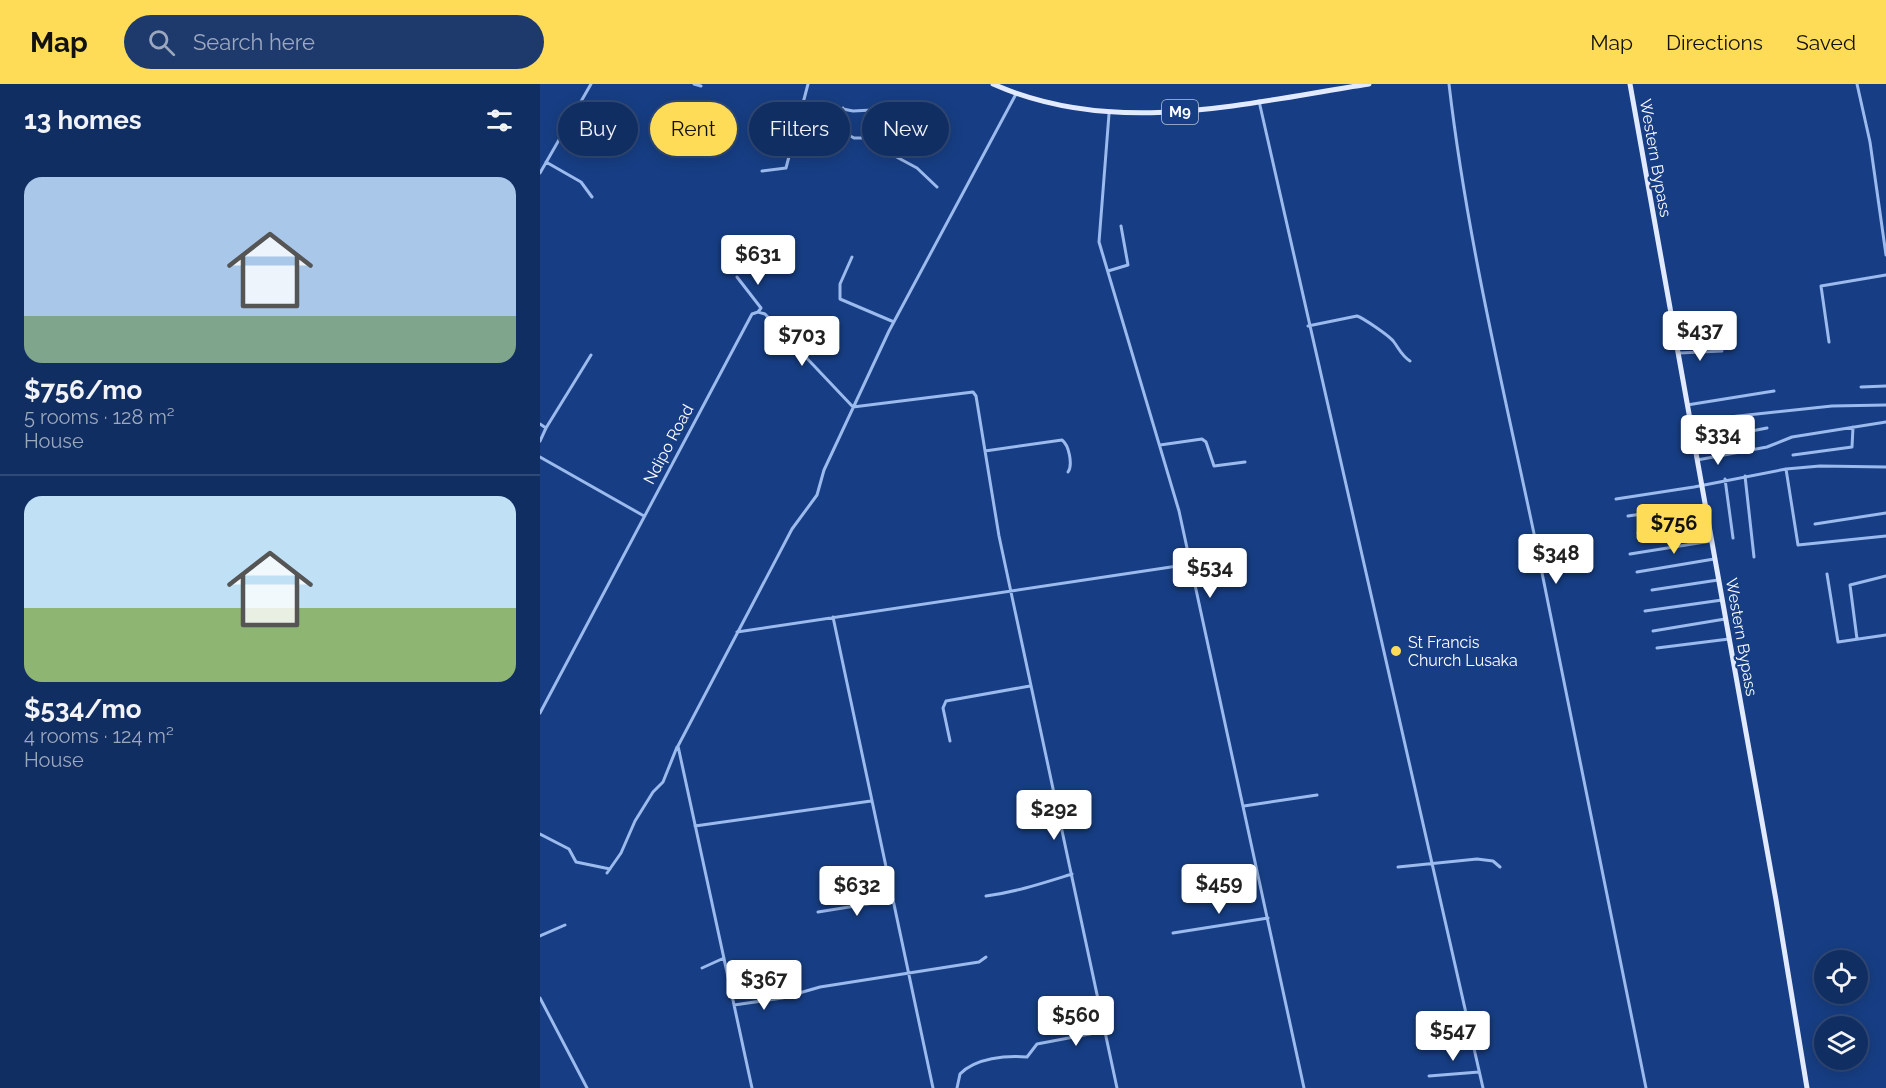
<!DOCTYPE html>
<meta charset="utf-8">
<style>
:root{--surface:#112e63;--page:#1e3a6c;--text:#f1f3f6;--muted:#9ca8be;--line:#304a78;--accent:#ffdc57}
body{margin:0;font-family:Raleway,sans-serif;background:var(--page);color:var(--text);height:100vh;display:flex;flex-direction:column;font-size:22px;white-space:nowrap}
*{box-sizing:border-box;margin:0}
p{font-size:20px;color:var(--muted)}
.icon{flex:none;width:33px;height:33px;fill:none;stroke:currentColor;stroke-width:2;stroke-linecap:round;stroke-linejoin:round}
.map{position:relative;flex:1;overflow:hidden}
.sheet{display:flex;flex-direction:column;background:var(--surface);width:540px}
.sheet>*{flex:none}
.banner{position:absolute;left:18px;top:18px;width:570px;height:54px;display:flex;gap:12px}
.fabs{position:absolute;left:1274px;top:866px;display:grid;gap:12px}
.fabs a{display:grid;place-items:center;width:54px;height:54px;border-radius:50%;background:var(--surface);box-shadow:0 3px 15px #0003,0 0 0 2px var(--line);font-size:30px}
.price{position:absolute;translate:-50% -51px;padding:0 14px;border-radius:6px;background:#fff;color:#222;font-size:20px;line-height:39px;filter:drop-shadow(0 2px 3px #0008)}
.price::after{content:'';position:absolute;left:50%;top:36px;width:18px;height:14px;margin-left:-9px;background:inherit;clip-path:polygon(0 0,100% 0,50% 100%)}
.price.selected{background:var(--accent);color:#111}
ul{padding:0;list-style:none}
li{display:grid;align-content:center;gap:12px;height:318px;padding:0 24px}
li+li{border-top:2px solid var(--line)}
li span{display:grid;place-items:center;height:186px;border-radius:18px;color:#555}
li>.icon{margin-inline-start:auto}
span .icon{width:108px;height:108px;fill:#fffc;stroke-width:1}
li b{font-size:26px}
h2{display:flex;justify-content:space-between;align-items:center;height:72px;padding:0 24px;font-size:26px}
.pill{padding:0 21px;border-radius:27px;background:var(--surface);box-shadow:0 3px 15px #0003,0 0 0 2px var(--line);font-size:21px;line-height:54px}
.pill.selected{background:var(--accent);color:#111}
header{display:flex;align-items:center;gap:36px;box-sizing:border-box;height:84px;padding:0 30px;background:var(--accent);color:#111}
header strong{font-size:28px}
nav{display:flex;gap:33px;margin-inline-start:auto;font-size:21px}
.search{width:420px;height:54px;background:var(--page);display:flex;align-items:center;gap:15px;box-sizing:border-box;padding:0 21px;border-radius:33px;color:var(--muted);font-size:22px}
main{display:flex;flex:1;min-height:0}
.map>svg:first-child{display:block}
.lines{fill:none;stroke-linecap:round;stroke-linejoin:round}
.street{stroke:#9bbaed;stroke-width:3}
.primary{stroke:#e1eaff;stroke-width:5}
.poi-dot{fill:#ffdc57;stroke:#173e84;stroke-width:2}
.labels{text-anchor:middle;stroke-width:4.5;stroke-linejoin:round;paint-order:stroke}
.shield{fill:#173e84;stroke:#b9c5da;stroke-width:1.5}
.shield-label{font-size:15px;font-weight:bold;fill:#fff}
.street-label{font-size:16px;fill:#fff;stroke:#173e84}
.poi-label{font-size:16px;fill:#fff;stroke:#173e84;text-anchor:start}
</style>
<header>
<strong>Map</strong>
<div class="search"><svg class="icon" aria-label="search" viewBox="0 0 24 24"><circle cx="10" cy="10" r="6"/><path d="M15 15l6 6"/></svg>Search here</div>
<nav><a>Map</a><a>Directions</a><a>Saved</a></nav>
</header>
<main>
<section class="sheet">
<h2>13 homes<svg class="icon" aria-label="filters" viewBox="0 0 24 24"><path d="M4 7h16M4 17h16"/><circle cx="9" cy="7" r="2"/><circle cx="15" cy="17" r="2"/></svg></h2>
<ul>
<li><span style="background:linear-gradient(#a9c7e8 75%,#7fa58c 0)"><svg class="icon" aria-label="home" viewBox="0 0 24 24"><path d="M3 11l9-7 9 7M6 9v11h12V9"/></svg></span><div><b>$756/mo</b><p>5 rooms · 128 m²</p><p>House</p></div></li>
<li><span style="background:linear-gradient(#bfe0f5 60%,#8fb573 0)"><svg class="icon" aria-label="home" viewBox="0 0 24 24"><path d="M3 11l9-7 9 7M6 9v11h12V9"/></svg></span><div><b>$534/mo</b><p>4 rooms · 124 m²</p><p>House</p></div></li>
</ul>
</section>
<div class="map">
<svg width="1346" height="1004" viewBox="0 0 1346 1004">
<rect width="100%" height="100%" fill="#173e84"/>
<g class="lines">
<!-- street -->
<path class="street" d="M154,0L161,2
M909,0C927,155 964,307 996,459C1034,641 1069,823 1106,1004
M1317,0L1330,58L1346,171
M263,17L313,27L352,25L360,40L351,70L377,84L397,103
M719,17L943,1004
M303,24L305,49L314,54H322
M569,30L559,158L639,427L764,1004
M6,78L41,98L52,113
M222,87L246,84L268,0
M0,89L51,0
M312,173L300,200V215L354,238
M568,187L588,181L581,142
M197,193L221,224L218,228
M768,242L817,232C823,234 850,252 854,258C859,265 862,272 870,277
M1289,258L1281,202L1346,191
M1139,269L1182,267
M1321,303L1346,302
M1147,321L1234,307
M1152,337L1292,322L1346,321
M0,340L6,344L0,357
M6,344L51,271
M1155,358L1227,344
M620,361L662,355L666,358L674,382L705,378
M445,367L522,356C529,361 533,381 528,388
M1253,371L1312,363L1313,343
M0,373L104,432
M1157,376L1227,363L1252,353L1346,338
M1346,383L1280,382L1246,385L1258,461L1346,452
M1205,392L1214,473
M1185,395L1193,454
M1076,415L1154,403L1246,385
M1088,432L1165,421
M1275,440L1346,429
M1098,449L1168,439
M1090,470L1171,457
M1097,488L1174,475
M1287,490L1298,558L1346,551
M1112,506L1178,496
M1105,527L1182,516
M293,533L393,1004
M1113,547L1185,535
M197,548L651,480
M1317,555L1310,501L1346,492
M1117,564L1189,555
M0,629L212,230L218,228L225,230L313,323L433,308L436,312L459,452L577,1004
M410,657L403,624L406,617L490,602
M704,722L777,711
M155,742L331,717
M0,750L29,765L36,778L70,785
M858,783L937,775L953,777L960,783
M67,789L81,769L95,737L113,708L123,698L137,663
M446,812C476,808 503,799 532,790
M278,828L352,816
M633,849L728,834
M0,852L25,841
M162,884L184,874
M0,914L47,1004
M194,921L242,914L280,903L439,878L446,873
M889,992L939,988
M212,1004L138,662L252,445L277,411L284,386L349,247L476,10
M417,1004L420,990C435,974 467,971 487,973L497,960L565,947"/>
<!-- primary -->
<path class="primary" d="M453,0C575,54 704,19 829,0
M1090,0L1236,816L1267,1004"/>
</g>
<!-- markers -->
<circle class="poi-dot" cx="856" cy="567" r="6"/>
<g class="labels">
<!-- shield labels -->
<rect class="shield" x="622" y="16" width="36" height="24" rx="4.5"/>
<g class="shield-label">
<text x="640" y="33">M9</text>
</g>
<!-- street labels -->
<g class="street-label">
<text transform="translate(1116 74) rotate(80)" y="6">Western Bypass</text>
<text transform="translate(128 360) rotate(-62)" y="6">Ndipo Road</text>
<text transform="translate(1202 553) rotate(80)" y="6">Western Bypass</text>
</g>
<!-- poi labels -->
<g class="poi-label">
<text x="868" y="564">St Francis<tspan x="868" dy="18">Church Lusaka</tspan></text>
</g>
</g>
</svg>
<div class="fabs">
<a><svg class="icon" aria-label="locate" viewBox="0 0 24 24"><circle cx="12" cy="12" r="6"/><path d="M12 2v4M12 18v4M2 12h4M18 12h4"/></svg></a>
<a><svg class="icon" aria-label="layers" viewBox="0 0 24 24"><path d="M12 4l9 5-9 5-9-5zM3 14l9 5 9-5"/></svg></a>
</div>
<b class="price" style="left:218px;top:202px">$631</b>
<b class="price" style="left:1160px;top:278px">$437</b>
<b class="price" style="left:262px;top:283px">$703</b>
<b class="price" style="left:1178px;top:382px">$334</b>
<b class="price selected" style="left:1134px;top:471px">$756</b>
<b class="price" style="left:1016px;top:501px">$348</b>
<b class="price" style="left:670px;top:515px">$534</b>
<b class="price" style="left:514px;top:757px">$292</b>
<b class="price" style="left:679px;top:831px">$459</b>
<b class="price" style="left:317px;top:833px">$632</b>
<b class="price" style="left:224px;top:927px">$367</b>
<b class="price" style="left:536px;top:963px">$560</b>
<b class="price" style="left:913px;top:978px">$547</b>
<div class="banner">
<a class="pill">Buy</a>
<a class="pill selected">Rent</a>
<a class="pill">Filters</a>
<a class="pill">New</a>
</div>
</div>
</main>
